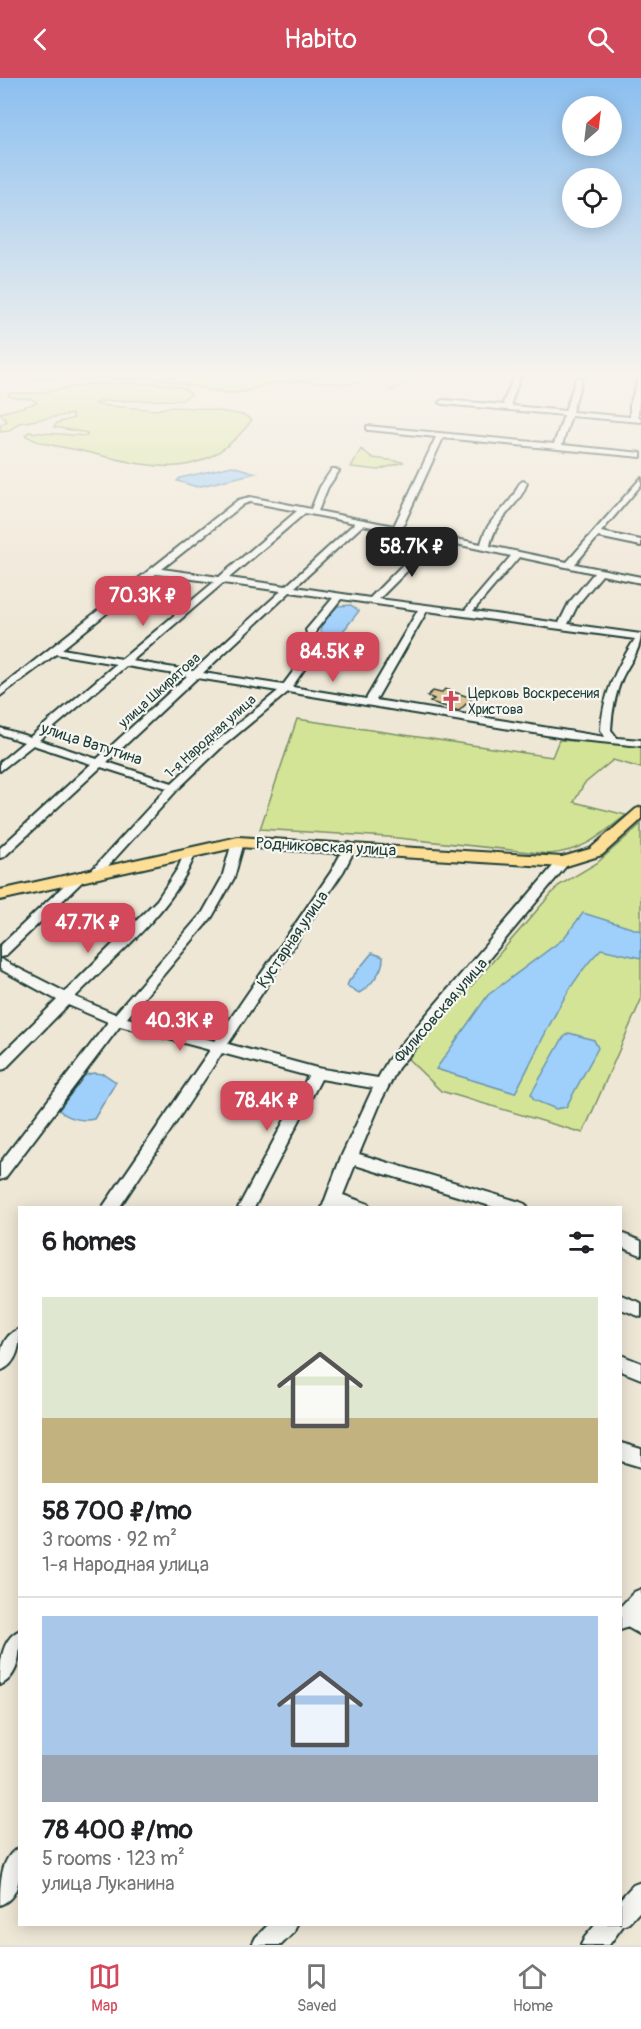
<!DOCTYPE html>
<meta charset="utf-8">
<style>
:root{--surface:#fff;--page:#f2f2f2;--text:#202124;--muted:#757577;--line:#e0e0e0;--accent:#d1495b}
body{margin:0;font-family:Pangolin,sans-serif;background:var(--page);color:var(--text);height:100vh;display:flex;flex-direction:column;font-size:22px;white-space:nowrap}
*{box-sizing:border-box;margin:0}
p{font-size:20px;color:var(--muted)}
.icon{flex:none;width:33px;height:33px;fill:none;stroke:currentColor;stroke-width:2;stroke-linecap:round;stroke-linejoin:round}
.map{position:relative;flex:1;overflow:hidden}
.sheet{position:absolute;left:18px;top:1128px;width:604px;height:720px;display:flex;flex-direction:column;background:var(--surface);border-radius:0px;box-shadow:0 3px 15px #0003}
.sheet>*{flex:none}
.needle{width:39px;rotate:28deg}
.controls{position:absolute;left:562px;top:18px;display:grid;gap:12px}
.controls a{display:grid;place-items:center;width:60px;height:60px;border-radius:50%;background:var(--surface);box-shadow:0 3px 15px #0003;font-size:30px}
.price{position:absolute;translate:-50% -51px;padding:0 14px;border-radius:12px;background:var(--accent);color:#fff;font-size:20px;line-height:39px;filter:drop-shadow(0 2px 3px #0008)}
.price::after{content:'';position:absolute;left:50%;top:36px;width:18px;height:14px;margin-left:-9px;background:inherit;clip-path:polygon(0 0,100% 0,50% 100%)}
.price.active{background:#222;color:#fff}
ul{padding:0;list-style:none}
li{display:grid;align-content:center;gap:12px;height:318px;padding:0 24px}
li+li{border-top:2px solid var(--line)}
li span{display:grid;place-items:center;height:186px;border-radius:0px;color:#555}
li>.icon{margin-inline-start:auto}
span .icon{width:108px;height:108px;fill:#fffc;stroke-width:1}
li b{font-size:26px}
h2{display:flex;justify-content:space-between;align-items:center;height:72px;padding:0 24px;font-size:26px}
header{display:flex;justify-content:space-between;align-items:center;height:78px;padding:0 24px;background:var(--accent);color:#fff;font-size:27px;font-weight:600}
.menu{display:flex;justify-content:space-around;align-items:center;height:84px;border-top:2px solid var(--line);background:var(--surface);font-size:16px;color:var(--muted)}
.menu a{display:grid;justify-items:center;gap:3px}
.menu .active{color:var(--accent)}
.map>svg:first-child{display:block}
.green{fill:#d3e497;stroke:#799066;stroke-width:1.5}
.water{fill:#9fcffb;stroke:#6c95ab;stroke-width:1.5}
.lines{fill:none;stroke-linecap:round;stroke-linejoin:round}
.stream{stroke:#6c95ab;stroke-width:1.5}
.building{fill:#dec393;stroke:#1f3d34;stroke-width:1.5}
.minor-casing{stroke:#1f3d34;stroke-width:4}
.major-casing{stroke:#1f3d34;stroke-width:4}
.minor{fill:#f6f6f2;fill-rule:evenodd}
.major{fill:#fdde96;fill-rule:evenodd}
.labels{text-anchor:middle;stroke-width:4.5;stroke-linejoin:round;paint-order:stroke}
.far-street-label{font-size:14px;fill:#1f3d34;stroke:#f6f6f2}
.far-poi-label{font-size:14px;fill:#1f3d34;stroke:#f6f6f2;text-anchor:start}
.street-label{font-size:16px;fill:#1f3d34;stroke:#f6f6f2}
</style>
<header><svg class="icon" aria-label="back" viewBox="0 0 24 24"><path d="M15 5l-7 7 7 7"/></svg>Habito<svg class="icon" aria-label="search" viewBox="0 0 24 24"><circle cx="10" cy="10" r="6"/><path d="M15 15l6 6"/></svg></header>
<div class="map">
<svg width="641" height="1867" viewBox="0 0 641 1867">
<rect width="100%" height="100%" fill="#efe7d6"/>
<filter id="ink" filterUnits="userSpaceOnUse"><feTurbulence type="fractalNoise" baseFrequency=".0167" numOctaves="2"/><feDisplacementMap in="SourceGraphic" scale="12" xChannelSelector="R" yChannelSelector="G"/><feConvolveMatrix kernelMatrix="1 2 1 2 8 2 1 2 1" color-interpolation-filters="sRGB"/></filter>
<g filter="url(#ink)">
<!-- green -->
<path class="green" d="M0,299H374L368,303L348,306L301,303L271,305L243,314L226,315L154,300L40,302Z
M90,306C113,307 177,299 191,316L182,322L103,323L95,325L98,327L156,332L169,329L199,330L244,337L252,342C202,408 151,389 82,373C65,369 39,367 25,357L29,354L87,358V355L54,349L57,345L74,340L72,336L19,345L9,353L0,354V347L7,343L0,335L37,325C31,317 17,324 8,317L10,315H39Z
M361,371L373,380L404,384L378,392L351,389Z
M297,641L552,679L559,662L641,667V690L613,682L584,706L574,724L626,737C600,758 584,773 549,776L388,759L260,751Z
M641,746V922L583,1055L441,1013L408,981L558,808L597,785Z"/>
<!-- water -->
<path class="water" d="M232,388L256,395L197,409L177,403L180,400Z
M351,527L359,533L340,557L329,559L320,553L323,543L338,528Z
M583,835L641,853V880L601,871C564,907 540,969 515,1015L436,991L488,917L563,861Z
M372,875L383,879C384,892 370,909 359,915L347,908L349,903Z
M569,955L594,962L598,970L566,1029L556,1031L534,1022L531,1016L563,960Z
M93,995L104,996L116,1004L94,1041C83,1044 67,1040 59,1032L84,998Z"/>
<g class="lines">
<!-- stream -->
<path class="stream" d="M390,313L414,299"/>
</g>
<!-- building -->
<path class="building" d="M445,611L472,620L459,633L430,624L434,621L427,618L433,613L441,615Z"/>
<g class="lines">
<defs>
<path id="minor" d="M514,299H520L511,325L513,328L565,333L576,301L579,299L582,301L572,334L630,339V327L638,301L641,299C641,313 638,326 638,339L641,340V344L571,338L562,367L641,375V379L443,360L402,450L481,466C488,439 500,438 513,418C517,412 517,406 523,403L527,405C518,431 496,438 490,468L567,484L641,400V407L601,454L641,462V468L598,459L575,486L641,499V505L602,497L578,526L568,546L641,556C641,572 629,585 622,600C615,617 612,634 611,652L617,660L641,662V668L570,661L288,614L222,669L178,711L99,798L95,799L89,795L167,710L101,689L4,779L0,780V770L91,686L33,667L0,693V684L24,664L0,656V650L30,659L116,586L56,576L0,618V610L238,422L250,419L311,431L320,409L332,391H335L339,393L328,409L318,433L394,448L436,359L370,352H367V348L554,366L564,337L443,326L439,324L443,322L505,327L503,325ZM250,424L297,433L219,499L162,491L244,426ZM305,435L355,445L286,508L229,500ZM363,447L428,461L370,520L295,509ZM438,462L511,478L465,532L379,521ZM519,479L594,495L569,525L559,545L473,533ZM156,496L214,504L122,581L62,571ZM223,505L281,513L193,593L132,583ZM290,514L333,520L306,552L308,559L318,567L301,583L283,607L203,595ZM341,521L418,532L366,621L292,609L307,587L329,567L316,556V552ZM427,533L635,561C616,590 603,617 601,652L605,659L376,622ZM126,588L187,598L97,681L39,662ZM197,600L278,613L214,665L172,705L107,684Z
M238,760L244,764L234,800L212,839L127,940L215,963L331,794L346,766L350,765L356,769L343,794L228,966L317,990L378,1000L388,982L559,781H567L569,784L567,787L398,990L382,1021L359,1076L520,1124L525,1126L528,1130H497L355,1087L343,1117L368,1126L371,1130H322L341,1079L373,1010L321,1001L254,1130H238L308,998L222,975L119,1130H102L210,972L120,948L5,1100L0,1102V1085L108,944L68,927L5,991L0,992V978L57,922L0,891V881L65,914L157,822L178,790L186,771H194L196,774C175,831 118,876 75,919L115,936L203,834L222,800L232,764Z
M81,794L87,798L85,801L5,878L0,879V868L77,795Z
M621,1155L641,1163V1177L621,1169Z
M621,1217L641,1225V1239L621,1231Z
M20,1251C20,1267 18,1286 0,1293C0,1276 1,1257 20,1251Z
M621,1277L641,1285V1301L621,1293Z
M621,1365L641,1371V1389L621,1383Z
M641,1511V1557L627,1549L621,1552V1528L634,1514Z
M20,1552C20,1572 21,1598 0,1607C0,1588 0,1561 20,1552Z
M20,1769C20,1790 23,1818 0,1827C0,1807 0,1778 20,1769Z
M641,1804V1832L629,1845L623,1848L609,1867H581L585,1859L596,1846H621V1820L633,1807Z
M269,1846H297L294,1854L281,1867H252L256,1859Z"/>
<path id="major" d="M641,729V742L602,777L563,789L238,769L0,822V812L238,759L562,779L590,771L636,731Z"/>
</defs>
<!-- minor casing -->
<use href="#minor" class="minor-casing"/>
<!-- major casing -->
<use href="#major" class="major-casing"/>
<!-- minor -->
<use href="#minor" class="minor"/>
<!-- major -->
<use href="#major" class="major"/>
</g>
</g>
<!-- sky -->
<linearGradient id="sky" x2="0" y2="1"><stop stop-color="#8bbff0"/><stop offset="0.53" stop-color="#f8f4ed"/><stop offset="1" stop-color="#f8f4ed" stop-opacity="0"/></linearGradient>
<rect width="641" height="560" fill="url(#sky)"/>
<!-- icons -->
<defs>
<symbol id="church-bare" viewBox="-9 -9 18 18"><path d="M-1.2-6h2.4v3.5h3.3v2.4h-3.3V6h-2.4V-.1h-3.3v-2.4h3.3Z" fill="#d1495b" stroke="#f6f6f2" stroke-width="2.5" paint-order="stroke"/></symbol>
</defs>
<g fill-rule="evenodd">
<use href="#church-bare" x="436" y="608" width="30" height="30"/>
</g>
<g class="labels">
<!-- far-street labels -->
<g class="far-street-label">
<text transform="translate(159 612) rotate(-42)" y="5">улица Шкирятова</text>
<text transform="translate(210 658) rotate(-42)" y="5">1-я Народная улица</text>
</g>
<!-- far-poi labels -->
<g class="far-poi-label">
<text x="468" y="620">Церковь Воскресения<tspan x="468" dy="16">Христова</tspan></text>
</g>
<!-- street labels -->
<g class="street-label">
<text transform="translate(92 665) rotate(18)" y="6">улица Ватутина</text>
<text transform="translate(326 768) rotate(3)" y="6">Родниковская улица</text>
<text transform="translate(292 861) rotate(-56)" y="6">Кустарная улица</text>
<text transform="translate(440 932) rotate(-49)" y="6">Филисовская улица</text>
</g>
</g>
</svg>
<div class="controls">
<a><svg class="needle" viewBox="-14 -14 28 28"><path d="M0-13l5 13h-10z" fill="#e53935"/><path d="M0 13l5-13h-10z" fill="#757577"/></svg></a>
<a><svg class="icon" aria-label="locate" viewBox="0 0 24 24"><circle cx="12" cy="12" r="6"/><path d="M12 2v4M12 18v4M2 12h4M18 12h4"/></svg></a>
</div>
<b class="price active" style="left:412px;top:500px">58.7K ₽</b>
<b class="price" style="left:143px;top:549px">70.3K ₽</b>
<b class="price" style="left:333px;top:605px">84.5K ₽</b>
<b class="price" style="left:88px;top:876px">47.7K ₽</b>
<b class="price" style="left:180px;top:974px">40.3K ₽</b>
<b class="price" style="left:267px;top:1054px">78.4K ₽</b>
<section class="sheet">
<h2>6 homes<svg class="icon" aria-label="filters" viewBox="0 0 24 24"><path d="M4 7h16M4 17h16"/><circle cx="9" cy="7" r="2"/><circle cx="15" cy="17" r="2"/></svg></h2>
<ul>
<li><span style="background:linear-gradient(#dfe7d0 65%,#c2b280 0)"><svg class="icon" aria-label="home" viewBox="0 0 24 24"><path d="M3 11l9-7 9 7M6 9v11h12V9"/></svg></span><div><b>58 700 ₽/mo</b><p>3 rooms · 92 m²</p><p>1-я Народная улица</p></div></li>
<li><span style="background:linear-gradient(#a9c7e8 75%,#9aa5b1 0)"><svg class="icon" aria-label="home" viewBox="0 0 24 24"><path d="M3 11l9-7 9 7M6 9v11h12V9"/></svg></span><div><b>78 400 ₽/mo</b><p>5 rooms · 123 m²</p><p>улица Луканина</p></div></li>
</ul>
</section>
</div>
<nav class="menu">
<a class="active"><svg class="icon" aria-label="map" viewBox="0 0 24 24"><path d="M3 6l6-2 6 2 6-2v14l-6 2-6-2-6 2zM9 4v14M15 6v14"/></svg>Map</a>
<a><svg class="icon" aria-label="saved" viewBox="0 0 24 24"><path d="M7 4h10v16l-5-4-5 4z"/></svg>Saved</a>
<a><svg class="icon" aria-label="home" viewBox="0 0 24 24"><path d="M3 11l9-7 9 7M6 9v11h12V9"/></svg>Home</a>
</nav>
